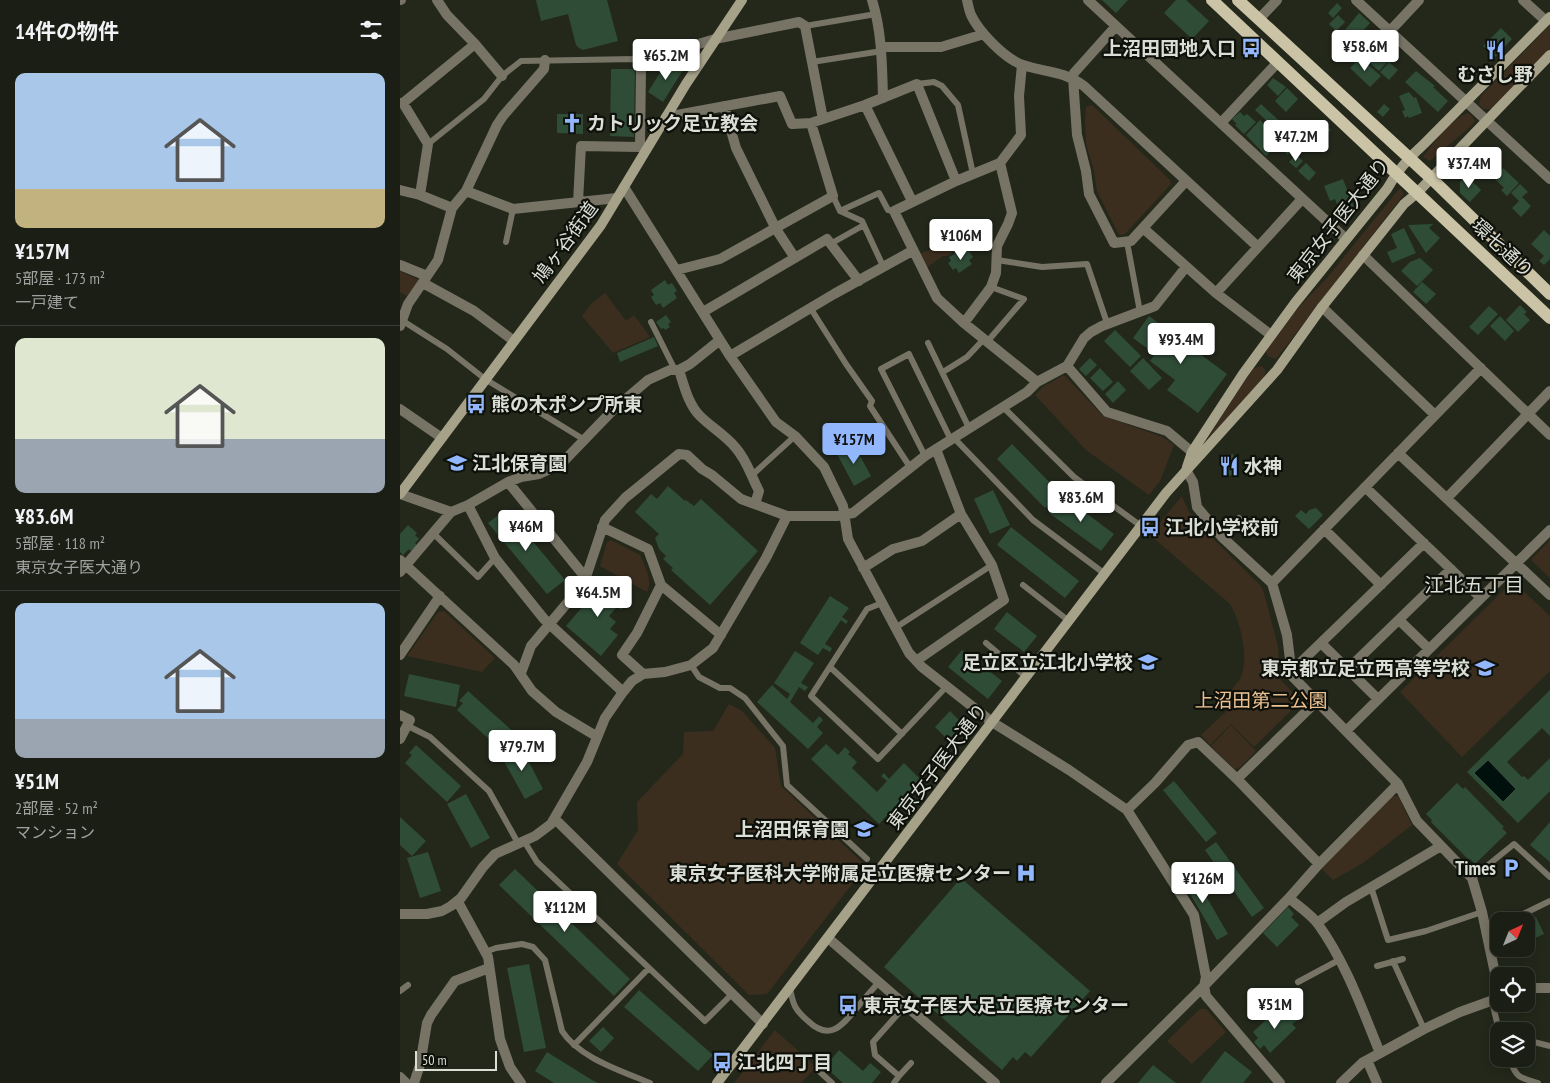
<!DOCTYPE html>
<html lang="ja">
<meta charset="utf-8">
<style>
:root{--surface:#1a1e14;--page:#272b22;--text:#f1f3f6;--muted:#9fa2a0;--line:#383c34;--accent:#92b7fd}
body{margin:0;font-family:"PT Sans Narrow","Noto Sans JP",sans-serif;background:var(--page);color:var(--text);height:100vh;display:flex;flex-direction:column;font-size:19px;white-space:nowrap}
*{box-sizing:border-box;margin:0}
p{font-size:16px;color:var(--muted)}
.icon{flex:none;width:28px;height:28px;fill:none;stroke:currentColor;stroke-width:2;stroke-linecap:round;stroke-linejoin:round}
.map{position:relative;flex:1;overflow:hidden}
.drawer{display:flex;flex-direction:column;background:var(--surface);width:400px}
.drawer>*{flex:none}
.needle{width:32px;rotate:43deg}
.fabs{position:absolute;left:1090px;top:912px;display:grid;gap:10px}
.fabs a{display:grid;place-items:center;width:45px;height:45px;border-radius:10px;background:var(--surface);box-shadow:0 2px 12px #0003,0 0 0 1px var(--line);font-size:25px}
.scale{position:absolute;left:15px;bottom:12px;width:82px;box-sizing:border-box;padding-left:5px;border:2px solid #daded5;border-top:0;font-size:14px;line-height:18px;white-space:nowrap;color:#daded5;-webkit-text-stroke:4px #0e100a;paint-order:stroke}
.price{position:absolute;translate:-50% -42px;padding:0 11px;border-radius:5px;background:#fff;color:#222;font-size:16px;line-height:32px;filter:drop-shadow(0 1px 2px #0008)}
.price::after{content:'';position:absolute;left:50%;top:30px;width:15px;height:11px;margin-left:-8px;background:inherit;clip-path:polygon(0 0,100% 0,50% 100%)}
.price.current{background:var(--accent);color:#111}
ul{padding:0;list-style:none}
li{display:grid;align-content:center;gap:10px;height:265px;padding:0 15px}
li+li{border-top:1px solid var(--line)}
li span{display:grid;place-items:center;height:155px;border-radius:10px;color:#555}
li>.icon{margin-inline-start:auto}
span .icon{width:90px;height:90px;fill:#fffc;stroke-width:1}
li b{font-size:21px}
h2{display:flex;justify-content:space-between;align-items:center;height:60px;padding:0 15px;font-size:21px}
main{display:flex;flex:1;min-height:0}
.map>svg:first-child{display:block}
.green{fill:#3c2e1f}
.water{fill:#00100d;stroke:#414e49}
.building{fill:#2f4c37;fill-rule:evenodd}
.lines{fill:none;stroke-linecap:round;stroke-linejoin:round}
.lane{stroke:#777466;stroke-width:6}
.street{stroke:#777466;stroke-width:10}
.secondary{stroke:#a6a189;stroke-width:10}
.primary{stroke:#cac3a5;stroke-width:12}
.labels{text-anchor:middle;stroke-width:4.5;stroke-linejoin:round;paint-order:stroke}
.poi-label{font-size:19px;font-weight:bold;fill:#daded5;stroke:#0e100a;text-anchor:start}
.street-label{font-size:19px;fill:#daded5;stroke:#0e100a}
.park-label{font-size:19px;fill:#ebc090;stroke:#0e100a}
.neighbourhood-label{font-size:20px;fill:#daded5;stroke:#0e100a}
</style>
<main>
<section class="drawer">
<h2>14件の物件<svg class="icon" aria-label="filters" viewBox="0 0 24 24"><path d="M4 7h16M4 17h16"/><circle cx="9" cy="7" r="2"/><circle cx="15" cy="17" r="2"/></svg></h2>
<ul>
<li><span style="background:linear-gradient(#a9c7e8 75%,#c2b280 0)"><svg class="icon" aria-label="home" viewBox="0 0 24 24"><path d="M3 11l9-7 9 7M6 9v11h12V9"/></svg></span><div><b>¥157M</b><p>5部屋 · 173 m²</p><p>一戸建て</p></div></li>
<li><span style="background:linear-gradient(#dfe7d0 65%,#9aa5b1 0)"><svg class="icon" aria-label="home" viewBox="0 0 24 24"><path d="M3 11l9-7 9 7M6 9v11h12V9"/></svg></span><div><b>¥83.6M</b><p>5部屋 · 118 m²</p><p>東京女子医大通り</p></div></li>
<li><span style="background:linear-gradient(#a9c7e8 75%,#9aa5b1 0)"><svg class="icon" aria-label="home" viewBox="0 0 24 24"><path d="M3 11l9-7 9 7M6 9v11h12V9"/></svg></span><div><b>¥51M</b><p>2部屋 · 52 m²</p><p>マンション</p></div></li>
</ul>
</section>
<div class="map">
<svg width="1150" height="1083" viewBox="0 0 1150 1083">
<rect width="100%" height="100%" fill="#23281b"/>
<!-- green -->
<path class="green" d="M1150,25V50L1092,109H1083L1079,104L1081,96Z
M692,105L770,180L771,184L725,234L719,235L697,191L694,171L686,144L685,121L686,107Z
M1068,113L1072,116L1075,121L1071,126L1030,161L1023,157C1034,143 1051,119 1068,113Z
M999,189H1001L1004,194L876,359L869,357L866,353L867,349L896,310L927,278Z
M567,237L571,247L565,251L562,247L547,256H543L526,268L518,254Z
M0,271L19,280L7,296L0,292Z
M205,293L226,321L234,315L250,337L213,353L182,316L191,304Z
M862,366L866,371L863,379L805,443L844,381L854,368Z
M664,375L703,416L762,437L774,445L760,481L749,495L686,450L635,395L644,386Z
M782,496L788,510L799,525L861,586L864,593L878,646L880,679L897,697V705L854,747L831,724L810,745L801,735L831,707L833,701L828,693C832,689 838,683 841,677C849,657 841,622 830,604L750,535Z
M211,540L240,555C245,567 253,579 247,592L200,566L207,542Z
M1150,540V578L1131,560Z
M1109,585H1117L1150,616V671L1062,757L1000,692Z
M44,611L95,658L82,672L7,656L38,612Z
M329,704L342,711L375,748L381,786L466,866L367,994L349,995L217,864L238,830L237,802L283,754L284,732L313,731Z
M831,725L856,751L839,768L834,769L811,746Z
M992,796H998L1012,825L963,863L933,880L921,868Z
M800,1009H806L826,1032L792,1064L767,1041Z
M375,1030L416,1067L401,1083H334Z"/>
<!-- water -->
<path class="water" d="M1088,760L1116,789L1103,802L1074,773Z"/>
<!-- building -->
<path class="building" d="M136,0H207L218,41L183,50L179,48L176,45L168,14L141,21Z
M702,0H728L716,13Z
M776,0H786L809,21L792,39L764,13Z
M937,3L942,8L933,18L928,13Z
M959,13L970,23L949,46L959,56L954,62L940,49L949,35L945,30Z
M938,15L945,22L936,31L929,24Z
M1101,28L1112,39L1095,57L1083,46Z
M960,35L972,46L978,39L995,54L979,71L962,56L965,52L961,56L950,46Z
M960,58L981,76L970,87L950,68Z
M268,60L283,70L263,102L248,92Z
M989,62L998,70L989,80L980,72Z
M211,69H235L234,137L210,136Z
M1016,71L1035,86L1033,87L1048,101L1038,112L1005,82Z
M873,78L886,87L878,96L867,85Z
M887,88L898,99L886,112L875,101Z
M1009,92L1014,98L1016,97L1022,113L1009,118L1008,116L1005,118L1002,111L1005,110L999,96Z
M861,104L901,141L888,155L876,144L884,137L855,110Z
M984,104L990,109L983,117L977,112Z
M840,112L844,116L847,114L856,122L844,134L835,125L837,124L832,119Z
M157,114H183V134L157,133Z
M860,120L871,131L864,138L874,148L866,156L846,135Z
M921,121L931,130L927,133L925,131L915,143L908,136Z
M1076,147L1092,162L1076,178L1061,163Z
M896,155L903,161L896,168L889,162Z
M906,163L916,173L909,181L898,171Z
M1103,168L1119,183L1107,196L1101,190L1104,188L1094,178Z
M1066,175L1081,190L1070,202L1060,193V182Z
M943,179L954,207L940,213L935,199L930,201L924,186Z
M1120,184L1128,192L1122,197L1131,206L1121,217L1112,208L1119,201L1111,193Z
M1033,224L1029,228L1040,238L1026,253L1008,225Z
M1004,228L1016,253L992,263L987,252L997,248L991,234Z
M1144,230L1150,236V259L1144,265L1139,261L1144,256L1131,244Z
M562,249L564,252L568,250L573,257L569,260L572,264L559,273L556,268L553,270L548,263L551,261L549,257Z
M1020,258L1033,270L1017,286L1001,271L1010,262Z
M265,280L268,285L272,283L277,291L274,293L277,298L263,308L260,303L256,305L251,297L254,295L251,290Z
M1022,282L1036,294L1026,304L1013,292Z
M1120,305L1127,312L1124,314L1130,320L1118,332L1106,320Z
M1089,306L1098,314L1078,335L1069,327Z
M266,315L271,322L268,324L270,327L265,330L264,328L261,329L256,322Z
M749,316L827,374L798,413L767,390L775,380L750,361L755,354L733,338Z
M1100,316L1114,331L1105,341L1090,326Z
M715,330L741,356L730,367L704,341Z
M254,337L258,346L220,362L217,353Z
M690,358L697,365L686,376L679,369Z
M743,358L762,378L749,390L730,371Z
M700,368L713,382L703,391L690,378Z
M718,381L726,390L713,403L705,394Z
M612,444L660,493L645,508L597,459Z
M454,445L471,476L454,486L437,454Z
M833,454L838,473L829,476L823,457Z
M268,486L285,501L286,500L294,506L301,499L358,551L310,605L271,570L273,568L263,559L266,556L259,549L255,538L259,534L235,512L251,494L257,499Z
M593,490L610,525L590,534L574,499Z
M662,495L714,534L701,551L649,513Z
M916,508L923,515L909,529L895,516L901,510L906,514L909,510Z
M106,509L165,580L147,594L88,523Z
M8,525L17,533L15,535L19,539L15,543L17,545L11,551L9,549L3,555L0,552V534Z
M611,527L679,581L665,598L597,545Z
M206,579L225,595L220,600L226,605L221,610L217,607L209,616L216,622L210,629L218,635L201,656L166,626Z
M430,596L449,608L442,617L448,621L446,624L441,620L425,644L432,648L430,652L423,648L418,655L400,643Z
M607,612L637,636L624,652L594,629Z
M562,650L602,681L588,699L548,667Z
M395,651L414,663L401,683L408,687L405,691L399,687L390,702L413,723L419,716L423,720L417,727L423,733L408,749L357,702L372,685L387,699L390,694L374,683Z
M9,674L60,685L56,707L4,696Z
M1150,690V736L1142,728L1107,762L1122,777L1124,776L1128,780L1150,758V791L1118,823L1067,772ZM1088,760L1116,789L1103,802L1074,773Z
M68,691L117,735L102,751L57,710L63,703L59,701Z
M550,711L565,726L550,742L535,727Z
M426,744L438,755L445,747L450,752L448,754L457,762L452,768L477,792L487,781L481,776L484,773L489,779L504,763L521,780L479,824L411,759Z
M16,745L61,786L47,802L5,763L12,755L9,753Z
M120,745L143,789L125,799L101,756Z
M774,781L817,833L806,842L763,790Z
M1057,783L1063,789L1065,787L1104,827L1102,828L1107,833L1075,864L1070,859L1069,860L1031,822L1032,820L1026,814Z
M66,794L90,838L71,848L47,804Z
M0,817L26,841L12,856L0,845Z
M1150,822V862L1130,845Z
M816,842L864,908L852,917L805,850Z
M28,852L41,891L20,898L7,858Z
M789,867L828,934L817,940L778,873Z
M115,869L230,979L214,996L99,885Z
M561,878L690,991L631,1057L625,1052L617,1061L613,1057L602,1070L484,967Z
M888,907L894,914L891,917L899,925L877,947L863,933Z
M1136,917L1144,934L1126,942V922Z
M129,964L146,1048L124,1052L107,968Z
M239,990L313,1055L298,1071L224,1007Z
M880,1007L887,1015L892,1012L898,1020L892,1024L896,1028L870,1053L864,1045L860,1049L854,1042L858,1038L853,1032Z
M203,1027L214,1038L201,1052L189,1041Z
M439,1050L463,1071L470,1063L481,1072L472,1083H443L425,1067Z
M825,1051L852,1072L843,1083H800Z
M147,1052L192,1080L198,1083H154L135,1071Z
M753,1065L776,1083H738Z"/>
<g class="lines">
<!-- lane -->
<path class="lane" d="M405,26L476,14
M412,62L482,51
M517,84L534,82L542,86L558,105L573,174
M28,144L84,99L102,76L121,61L235,59L243,61
M433,196L440,211L462,221L483,266
M440,211L479,193L488,210L494,211
M106,242L113,209
M727,242L740,312
M432,243L464,225
M597,260L642,267L687,264L707,323
M411,309L446,364L472,401L470,406L510,467
M3,321L47,349L85,379L183,439
M251,322L275,370
M587,342L624,299L591,287
M528,343L569,428
M543,372L567,357L584,339
M603,407L674,477L741,526
M554,438L633,520L705,574
M525,456L481,369L509,354L551,440
M351,476L395,436
M34,534L78,577L95,558
M822,537L839,518
M623,585L669,621
M482,603L467,609L411,696L478,759L547,686
M495,628L592,565
M586,643L626,677
M291,665L299,677L320,688H330L345,698L383,746L387,785L467,859
M430,667L502,734
M8,726L30,737L89,791L118,843
M124,841L137,862L305,1021L332,994
M1072,878L1114,844L1150,877
M971,887L988,940L1026,931L1082,912
M1109,921L1150,901
M1087,932L1099,926
M85,952L96,948L122,944L133,947L145,960L162,1031C179,1058 222,1071 250,1083
M993,961L1024,1029
M977,966L1003,959
M898,982L939,960
M390,988C393,1005 395,1010 408,1021C429,1041 441,1027 456,1009C463,1000 471,991 479,982
M0,991L8,985
M1092,1001L1099,1031
M1126,1040L1150,1046
M174,1045L249,968
M1109,1059C1117,1078 1118,1077 1138,1083
M420,1072L432,1083
M499,1076L511,1063
M494,1083L499,1076L475,1055L473,1042L505,1006"/>
<!-- street -->
<path class="street" d="M0,0H1
M37,0L47,15L75,44L102,76
M472,0C482,32 482,64 483,98
M567,0C568,5 569,10 571,15C579,32 605,59 623,65C647,73 662,70 684,86L858,247
M688,0L946,239
M956,0L1150,179
M1123,0L1146,21
M859,19L877,0
M716,26L674,73L673,78L677,135L686,171L689,194L714,243L731,241L786,181
M990,31L1019,0
M482,47H541L584,34
M622,65L619,96L621,135L600,163L556,181L494,211L537,298L564,323L637,382
M0,103H3L75,44
M3,103L28,144L20,195
M465,105L512,201
M324,106L336,148L376,229L395,258
M266,117L380,96L392,124L411,123L465,105L517,84L556,181
M821,123L878,62
M240,147L241,67L243,61L315,39L399,22L405,26L423,119
M224,187L330,356L376,422L395,436L424,467L443,506L448,539L509,653L522,667L592,722L669,770L727,810L794,915L806,977L804,986L806,996L880,1083
M0,190L20,195L52,208
M66,191L113,209L217,198
M178,202L181,146L240,147L245,150
M743,228L816,293L871,335
M963,255L1150,435
M0,265L27,276
M277,270L320,259L433,196L411,123
M23,283L74,311L114,341
M816,293L902,199
M922,307L1035,415
M303,312L427,239L459,281
M564,323L591,287L596,273L597,246L608,224L612,213L600,163
M0,326L8,304L38,260L52,208L66,191L97,125L103,116L144,69L145,60
M330,356L434,294L512,251
M667,366L707,412L767,431L792,452
M279,370C284,385 288,404 300,416C311,427 325,435 335,447C347,460 351,476 359,491L355,504
M0,409L42,438
M998,453L1150,595
M786,470L793,482L797,507L822,537L872,583L887,635L892,676L998,784L1017,821L1072,878L1082,912L1099,992
M108,482L181,572L187,574
M965,487L1081,598
M0,494L51,512L68,505L108,482L121,477L139,474L161,464L214,409L248,380L270,370H279L290,364L320,340
M1047,498L1150,391
M68,505L95,558L144,619L223,692
M202,527L248,549L261,585L237,633L222,655L243,674
M924,529L981,585
M0,560L114,665L132,691L156,712L196,736
M463,568L493,549L522,541L561,514
M0,572L51,512
M872,583L1081,368
M261,585L321,635
M999,620L1029,649
M921,643L978,699
M0,655L40,596
M516,661L604,600L592,565L561,514L536,449
M890,668L898,665L1024,543
M948,669L1051,569
M121,673L131,646L184,583L205,520L225,498L279,454L287,455L302,469L312,475L341,499L387,516
M0,715L10,720L0,739
M946,731L1150,530
M837,779L916,702
M727,810L755,783L788,745L798,742L837,779L919,864
M155,819L363,1024
M889,898C898,906 911,914 918,924C946,963 962,1009 980,1053
M58,902L88,957L100,1039L110,1067L121,1083
M0,914H27L42,911L51,906L61,898L83,867L95,854L135,836L151,824L187,762L205,718L223,692L232,681L243,674L265,672L291,665L313,648L366,558L387,516H437L453,513L525,456L627,392L637,382L667,366L684,338L691,332L702,326L755,306L786,267
M917,923L946,902L1041,846
M428,938L595,1083
M1126,988H1150
M967,1060L977,1083
M0,1077L6,1083
M14,1083L20,1065L27,1023L31,1015L55,981L89,968
M706,1083L804,986L889,898L919,864L998,784
M941,1083L962,1063L1024,1029L1060,1012L1099,998"/>
<!-- secondary -->
<path class="secondary" d="M787,467L792,452L843,374L895,303L987,189C997,171 1008,158 1024,144L1150,17
M0,494L201,225L286,84L342,0
M317,1083L766,493L877,370L922,307L1004,204L1017,193L1150,55"/>
<!-- primary -->
<path class="primary" d="M812,0L1150,318
M838,0L1031,178L1150,294"/>
</g>
<!-- icons -->
<defs>
<symbol id="bus-bare" viewBox="-9 -9 18 18"><path d="M-5-6H5V4H4V6H2V4H-2V6H-4V4H-5ZM-3.5-4V0h7V-4ZM-3.5 1.2v1.5H-2V1.2ZM2 1.2v1.5H3.5V1.2Z" fill="#92b7fd" stroke="#0e100a" stroke-width="2.5" paint-order="stroke"/></symbol>
<symbol id="restaurant-bare" viewBox="-9 -9 18 18"><path d="M-5-6h1v4h1v-4h1v4h1v-4h1v5L-1.5 .5V6h-2V.5L-5-1ZM5-6V6H3V1.5H1.5Q1.5-4 5-6Z" fill="#92b7fd" stroke="#0e100a" stroke-width="2.5" paint-order="stroke"/></symbol>
<symbol id="church-bare" viewBox="-9 -9 18 18"><path d="M-1.2-6h2.4v3.5h3.3v2.4h-3.3V6h-2.4V-.1h-3.3v-2.4h3.3Z" fill="#92b7fd" stroke="#0e100a" stroke-width="2.5" paint-order="stroke"/></symbol>
<symbol id="school-bare" viewBox="-9 -9 18 18"><path d="M0-5L7-2L0 1L-7-2ZM-4 1L0 2.5L4 1V4Q0 6-4 4Z" fill="#92b7fd" stroke="#0e100a" stroke-width="2.5" paint-order="stroke"/></symbol>
<symbol id="parking-bare" viewBox="-9 -9 18 18"><path d="M-3.5-5.5H1a3.5 3.5 0 0 1 0 7H-1V5.5H-3.5ZM-1-3.4V-.6H.8a1.4 1.4 0 0 0 0-2.8Z" fill="#92b7fd" stroke="#0e100a" stroke-width="2.5" paint-order="stroke"/></symbol>
<symbol id="hospital-bare" viewBox="-9 -9 18 18"><path d="M-5-5h3v3.5h4V-5h3V5h-3V1.5h-4V5h-3Z" fill="#92b7fd" stroke="#0e100a" stroke-width="2.5" paint-order="stroke"/></symbol>
</defs>
<g fill-rule="evenodd">
<use href="#bus-bare" x="837" y="34" width="28" height="28"/>
<use href="#restaurant-bare" x="1081" y="36" width="28" height="28"/>
<use href="#church-bare" x="158" y="109" width="28" height="28"/>
<use href="#bus-bare" x="62" y="390" width="28" height="28"/>
<use href="#school-bare" x="43" y="449" width="28" height="28"/>
<use href="#restaurant-bare" x="815" y="452" width="28" height="28"/>
<use href="#bus-bare" x="736" y="513" width="28" height="28"/>
<use href="#school-bare" x="734" y="648" width="28" height="28"/>
<use href="#school-bare" x="1071" y="654" width="28" height="28"/>
<use href="#school-bare" x="450" y="815" width="28" height="28"/>
<use href="#parking-bare" x="1097" y="854" width="28" height="28"/>
<use href="#hospital-bare" x="612" y="859" width="28" height="28"/>
<use href="#bus-bare" x="434" y="991" width="28" height="28"/>
<use href="#bus-bare" x="308" y="1048" width="28" height="28"/>
</g>
<g class="labels">
<!-- poi labels -->
<g class="poi-label">
<text x="836" y="55" text-anchor="end">上沼田団地入口</text>
<text x="1095" y="81" text-anchor="middle">むさし野</text>
<text x="187" y="130">カトリック足立教会</text>
<text x="91" y="411">熊の木ポンプ所東</text>
<text x="72" y="470">江北保育園</text>
<text x="844" y="473">水神</text>
<text x="765" y="534">江北小学校前</text>
<text x="733" y="669" text-anchor="end">足立区立江北小学校</text>
<text x="1070" y="675" text-anchor="end">東京都立足立西高等学校</text>
<text x="449" y="836" text-anchor="end">上沼田保育園</text>
<text x="1096" y="875" text-anchor="end">Times</text>
<text x="611" y="880" text-anchor="end">東京女子医科大学附属足立医療センター</text>
<text x="463" y="1012">東京女子医大足立医療センター</text>
<text x="337" y="1069">江北四丁目</text>
</g>
<!-- street labels -->
<g class="street-label">
<text transform="translate(938 220) rotate(-52)" y="7">東京女子医大通り</text>
<text transform="translate(165 242) rotate(-54)" y="7">鳩ヶ谷街道</text>
<text transform="translate(1103 248) rotate(43)" y="7">環七通り</text>
<text transform="translate(537 766) rotate(-53)" y="7">東京女子医大通り</text>
</g>
<!-- park labels -->
<g class="park-label">
<text x="861" y="707">上沼田第二公園</text>
</g>
<!-- neighbourhood labels -->
<g class="neighbourhood-label">
<text x="1074" y="592">江北五丁目</text>
</g>
</g>
</svg>
<div class="fabs">
<a><svg class="needle" viewBox="-14 -14 28 28"><path d="M0-13l5 13h-10z" fill="#e53935"/><path d="M0 13l5-13h-10z" fill="#9fa2a0"/></svg></a>
<a><svg class="icon" aria-label="locate" viewBox="0 0 24 24"><circle cx="12" cy="12" r="6"/><path d="M12 2v4M12 18v4M2 12h4M18 12h4"/></svg></a>
<a><svg class="icon" aria-label="layers" viewBox="0 0 24 24"><path d="M12 4l9 5-9 5-9-5zM3 14l9 5 9-5"/></svg></a>
</div>
<div class="scale">50 m</div>
<b class="price" style="left:965px;top:72px">¥58.6M</b>
<b class="price" style="left:266px;top:81px">¥65.2M</b>
<b class="price" style="left:896px;top:162px">¥47.2M</b>
<b class="price" style="left:1069px;top:189px">¥37.4M</b>
<b class="price" style="left:561px;top:261px">¥106M</b>
<b class="price" style="left:781px;top:365px">¥93.4M</b>
<b class="price current" style="left:454px;top:465px">¥157M</b>
<b class="price" style="left:681px;top:523px">¥83.6M</b>
<b class="price" style="left:126px;top:552px">¥46M</b>
<b class="price" style="left:198px;top:618px">¥64.5M</b>
<b class="price" style="left:122px;top:772px">¥79.7M</b>
<b class="price" style="left:803px;top:904px">¥126M</b>
<b class="price" style="left:165px;top:933px">¥112M</b>
<b class="price" style="left:875px;top:1030px">¥51M</b>
</div>
</main>
